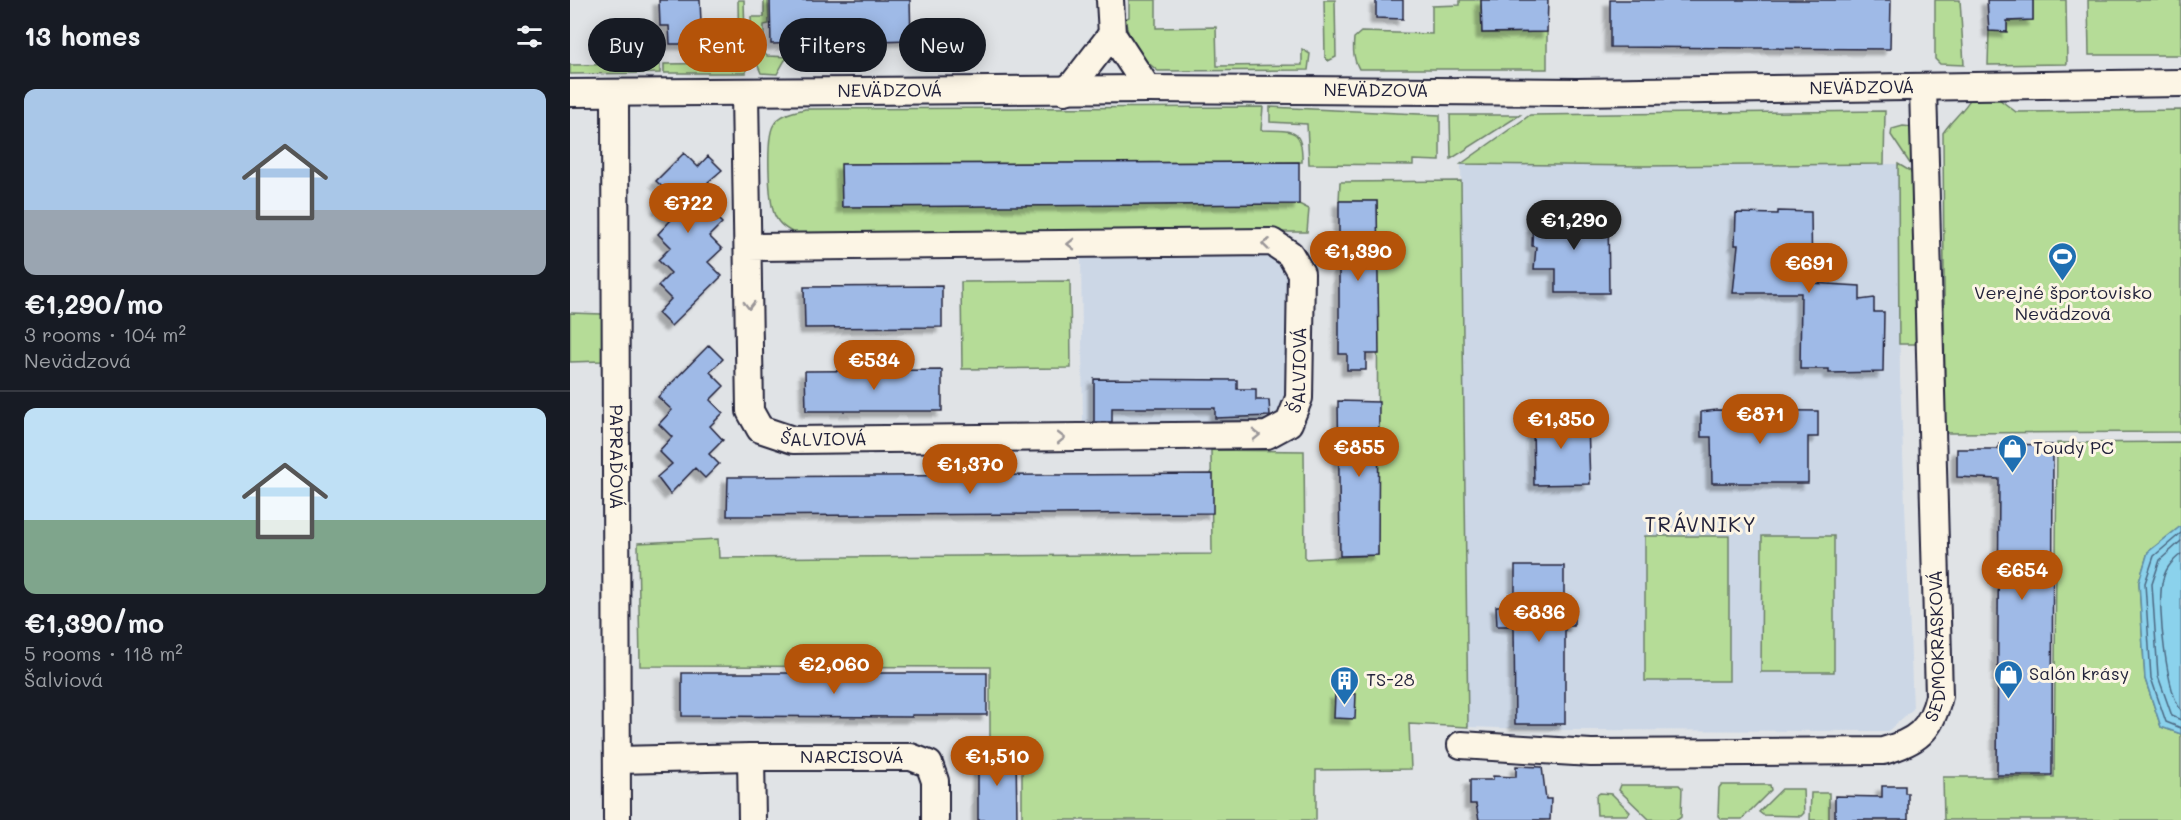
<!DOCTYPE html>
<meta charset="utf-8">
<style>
:root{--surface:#171b24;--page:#20242c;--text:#f1f3f6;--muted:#9ea1a6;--line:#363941;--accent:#b45309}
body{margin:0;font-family:Mali,sans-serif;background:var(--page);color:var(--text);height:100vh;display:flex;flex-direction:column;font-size:22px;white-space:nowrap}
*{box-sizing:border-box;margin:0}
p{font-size:20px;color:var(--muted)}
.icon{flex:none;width:33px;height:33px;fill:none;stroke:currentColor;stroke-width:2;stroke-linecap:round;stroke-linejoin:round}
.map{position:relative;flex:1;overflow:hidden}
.side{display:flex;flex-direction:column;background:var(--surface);width:570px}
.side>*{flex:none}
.top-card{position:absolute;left:18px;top:18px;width:570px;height:54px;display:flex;gap:12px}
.price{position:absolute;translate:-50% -51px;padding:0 14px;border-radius:21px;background:var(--accent);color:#fff;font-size:20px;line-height:39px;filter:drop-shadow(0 2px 3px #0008)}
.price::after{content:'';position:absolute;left:50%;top:36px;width:18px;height:14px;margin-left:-9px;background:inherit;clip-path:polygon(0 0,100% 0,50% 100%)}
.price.on{background:#222;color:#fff}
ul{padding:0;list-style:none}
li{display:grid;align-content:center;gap:12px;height:318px;padding:0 24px}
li+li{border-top:2px solid var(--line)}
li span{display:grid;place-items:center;height:186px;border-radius:12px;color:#555}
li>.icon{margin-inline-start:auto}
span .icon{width:108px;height:108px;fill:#fffc;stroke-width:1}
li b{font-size:26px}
h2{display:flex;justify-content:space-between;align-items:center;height:72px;padding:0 24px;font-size:26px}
.pill{padding:0 21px;border-radius:27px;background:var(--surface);box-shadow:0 3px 15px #0003;font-size:21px;line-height:54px}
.pill.on{background:var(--accent);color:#fff}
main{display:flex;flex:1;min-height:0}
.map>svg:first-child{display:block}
.built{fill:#ccd7e6}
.green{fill:#b5dc97;stroke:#6c7f69;stroke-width:1.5}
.water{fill:#8bd2ec;stroke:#618ca5;stroke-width:1.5}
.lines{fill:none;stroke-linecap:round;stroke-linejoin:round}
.shore{stroke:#4c6882;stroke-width:1.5}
.building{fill:#9fbae7;stroke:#22223b;stroke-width:1.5;filter:url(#shadow)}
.minor-casing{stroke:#22223b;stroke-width:30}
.minor{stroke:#fcf5e5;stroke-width:26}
.oneway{stroke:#9a9698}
.labels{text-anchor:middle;stroke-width:6;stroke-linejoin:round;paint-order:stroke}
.street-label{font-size:18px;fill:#22223b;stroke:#fcf5e5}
.poi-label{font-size:18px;fill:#22223b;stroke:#fcf5e5;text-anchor:start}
.quarter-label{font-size:21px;letter-spacing:1.5px;fill:#22223b;stroke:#fcf5e5}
</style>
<main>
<section class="side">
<h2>13 homes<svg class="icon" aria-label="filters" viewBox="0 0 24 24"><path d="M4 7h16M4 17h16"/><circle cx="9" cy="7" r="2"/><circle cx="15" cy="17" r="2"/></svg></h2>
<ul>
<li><span style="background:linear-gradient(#a9c7e8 65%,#9aa5b1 0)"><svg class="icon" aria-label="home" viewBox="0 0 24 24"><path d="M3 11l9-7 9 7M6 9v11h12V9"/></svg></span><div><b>€1,290/mo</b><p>3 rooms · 104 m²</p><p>Nevädzová</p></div></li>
<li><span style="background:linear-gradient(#bfe0f5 60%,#7fa58c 0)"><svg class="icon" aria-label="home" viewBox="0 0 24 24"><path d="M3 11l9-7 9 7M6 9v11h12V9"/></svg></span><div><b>€1,390/mo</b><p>5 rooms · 118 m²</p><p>Šalviová</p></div></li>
</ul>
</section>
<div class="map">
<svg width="1611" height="820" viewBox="0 0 1611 820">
<defs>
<filter id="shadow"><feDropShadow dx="-5.5" dy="5.5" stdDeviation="1.5" flood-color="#0004"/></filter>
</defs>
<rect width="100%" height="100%" fill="#e0e3e6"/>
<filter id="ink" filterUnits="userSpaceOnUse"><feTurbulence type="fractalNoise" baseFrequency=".0167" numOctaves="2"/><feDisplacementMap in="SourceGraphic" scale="12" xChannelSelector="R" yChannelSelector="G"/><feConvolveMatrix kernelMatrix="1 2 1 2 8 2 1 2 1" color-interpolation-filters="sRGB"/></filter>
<g filter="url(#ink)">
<!-- built -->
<path class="built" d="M891,164L1074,166L1328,164L1330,377L1343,709L1318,731L996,730L898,727Z
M511,252H696L709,259L719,271L725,389L702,425L513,430Z"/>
<!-- green -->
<path class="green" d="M168,0H174L176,73H94V64L169,63Z
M194,0H198L199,24L194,25V53L197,56L220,57L215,60L207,74L191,73L183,54L181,17H194Z
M559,0H586V28L646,27L647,66L732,65V49L740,54L738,70L588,71C566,54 560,46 555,19L559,17Z
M754,0H765L766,57L758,61L755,57Z
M890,0H911L912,33L977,32V69H789C783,59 783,50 784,38L791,32L862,34V6L890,5Z
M1365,0H1390L1394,65L1370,64L1365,59Z
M1463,0H1496L1497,64L1418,65L1419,31H1437V21L1463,20Z
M1518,0H1611V55H1519Z
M90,64V73L0,74V65Z
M1421,93L1446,112L1611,110V432L1375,433L1373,133C1381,120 1393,112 1401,98Z
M693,107L691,130C722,131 733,127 732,162L272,164V206L729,204L739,209L737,232L224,233C214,228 206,222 203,210C199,195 196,140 203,126C209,114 223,112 235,109Z
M700,107L870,115V161L843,160V165L739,164L737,124L700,122Z
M1315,111L1314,164L1074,166L891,164L960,115Z
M880,115H950L881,159Z
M1333,126L1342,127L1341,165L1321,135L1322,129Z
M1328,164L1340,171L1345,182L1346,344H1329Z
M891,181L898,727L839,724L841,769L746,770V820H452V750H420V667L70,666L68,543L148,539L149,558L642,554L641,450L734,451L735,559L808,555L807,201H769L770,182Z
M500,281L501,368L392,369L391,282Z
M0,313L32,314V361L0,362Z
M1611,442V526L1578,552L1569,582L1575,679L1591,727L1611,734V820H1374L1373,777H1484L1487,443Z
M1075,536H1159V681H1075Z
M1192,536H1264V672H1191Z
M1051,785H1109L1112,788L1111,817L1107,820L1079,819L1049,790Z
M1151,785H1200L1201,790L1172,819H1151L1148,816L1149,788Z
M1212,789H1233L1234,813L1231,816L1193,815L1189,812Z
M1030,793L1042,794L1060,812L1058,815H1027L1026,796Z
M1241,793H1259V820H1240Z"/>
<!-- water -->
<path class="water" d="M1611,526V734L1591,727L1575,679L1569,582L1578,552Z"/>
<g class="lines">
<!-- shore -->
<path class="shore" d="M1611,533L1584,556L1575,583L1581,678L1596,722L1611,728
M1611,541L1590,560L1582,584L1588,676L1602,716L1611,720
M1611,554C1601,562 1594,570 1592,584C1587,607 1597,693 1611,710"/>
</g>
<!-- building -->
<path class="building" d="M89,0H130L132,44H100L99,26H90Z
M200,0H340L341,40L201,44Z
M806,0H833V19L806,18Z
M911,0H978L977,32L912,33Z
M1040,0H1321L1320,49L1040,47Z
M1417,0H1463V20L1437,21V32L1419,31Z
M114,153L128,167L138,156L152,170L138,182L151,196L138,209L152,223L139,236L152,249L138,262L152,276L101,326L88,313L101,299L88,286L101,273L88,260L101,247L88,234L101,220L88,207L100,194L86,181Z
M729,162V204L272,207L271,164Z
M769,201H807L809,354H796V370H777V354H769Z
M1208,211L1241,212L1242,283L1290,286V300L1304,298V312H1314L1313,372L1259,373V369H1230L1231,293H1163L1168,245H1165L1166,213L1208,214Z
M1006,213L1038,214L1039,293H986V269H964L966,247L962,246L963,214L1006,216Z
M372,286V327L235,328L234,287Z
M139,345L153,359L140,372L154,386L140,400L153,413L140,426L153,440L139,454L149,464L135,478L125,468L100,494L87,477L102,464L89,451L102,437L89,424L102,410L88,397Z
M372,370V411H236L235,371Z
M524,379L667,380V389H686V400H699L700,416L645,418V408H542V422H524Z
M768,401L809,402L808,555L770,556Z
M1147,410L1248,411V437H1238V483H1142L1141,437H1131V412Z
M1009,412V424H1018L1020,484L964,485L963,425H970V413Z
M1429,444L1483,445L1482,775H1427L1429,479L1387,477V449H1428Z
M643,474V513L157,516L158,477Z
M945,566H994V606H1004V626H995V724H945L944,626H927L926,606H945Z
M112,673H417V715H342V717L112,716Z
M765,694H786L785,719L764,718Z
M408,754H446L447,820H408Z
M946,766L972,767L976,799H981L980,820H909L906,804H900V780H923V776L946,777Z
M1312,786H1335V793H1338V820H1265V796L1312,797Z"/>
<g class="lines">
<defs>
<g id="minor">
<path d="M540,0L542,34L578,89"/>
<path d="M495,91L504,83L542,34"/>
<path id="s1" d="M0,93L578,89L1007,92L1611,83"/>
<path id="s2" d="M175,93L180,411L190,429L223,440L697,435L719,423L729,398L731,273L720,254L702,242L179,247"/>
<path id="s3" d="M45,94L47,820"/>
<path id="s4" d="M891,745L1021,753L1313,751C1346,742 1361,731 1369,696L1353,87"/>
<path d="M47,760L181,757"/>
<path id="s5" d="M182,820L181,757H341L359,764L365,781V820"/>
</g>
</defs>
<!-- minor casing -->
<use href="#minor" class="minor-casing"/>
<!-- minor -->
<use href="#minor" class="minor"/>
</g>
<!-- one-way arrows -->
<defs><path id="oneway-chevron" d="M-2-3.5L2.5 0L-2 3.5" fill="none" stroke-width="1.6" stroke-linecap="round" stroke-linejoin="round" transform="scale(1.5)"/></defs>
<g class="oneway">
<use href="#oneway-chevron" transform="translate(501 244) rotate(180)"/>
<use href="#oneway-chevron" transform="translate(696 244) rotate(-173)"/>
<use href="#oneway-chevron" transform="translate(179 305) rotate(90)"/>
<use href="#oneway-chevron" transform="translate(686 435) rotate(-1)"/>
<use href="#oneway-chevron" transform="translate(491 438) rotate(-1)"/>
</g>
</g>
<!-- icons -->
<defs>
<symbol id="stadium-pin" viewBox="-11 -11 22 30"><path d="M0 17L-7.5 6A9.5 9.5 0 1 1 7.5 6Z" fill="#1f6fb2" stroke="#fcf5e5"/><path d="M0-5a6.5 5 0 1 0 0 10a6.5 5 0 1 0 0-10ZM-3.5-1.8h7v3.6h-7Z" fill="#fff"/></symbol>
<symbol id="shop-pin" viewBox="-11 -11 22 30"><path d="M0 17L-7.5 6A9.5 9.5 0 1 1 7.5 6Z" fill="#1f6fb2" stroke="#fcf5e5"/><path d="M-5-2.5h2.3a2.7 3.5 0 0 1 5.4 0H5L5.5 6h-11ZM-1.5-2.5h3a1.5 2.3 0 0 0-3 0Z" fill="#fff"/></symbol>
<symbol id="building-pin" viewBox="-11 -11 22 30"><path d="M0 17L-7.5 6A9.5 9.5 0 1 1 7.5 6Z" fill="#1f6fb2" stroke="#fcf5e5"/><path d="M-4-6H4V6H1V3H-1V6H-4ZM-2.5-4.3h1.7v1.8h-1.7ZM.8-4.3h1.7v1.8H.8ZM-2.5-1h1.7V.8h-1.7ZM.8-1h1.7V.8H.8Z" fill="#fff"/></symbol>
</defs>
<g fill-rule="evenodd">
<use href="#stadium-pin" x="1476" y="240" width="33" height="45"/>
<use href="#shop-pin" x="1426" y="432" width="33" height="45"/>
<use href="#shop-pin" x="1422" y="658" width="33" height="45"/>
<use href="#building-pin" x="758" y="664" width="33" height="45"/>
</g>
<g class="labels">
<!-- street labels -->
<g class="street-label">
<text dy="6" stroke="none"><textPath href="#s1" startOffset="1292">NEVÄDZOVÁ</textPath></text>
<text dy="6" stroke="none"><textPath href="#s1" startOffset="806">NEVÄDZOVÁ</textPath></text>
<text dy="6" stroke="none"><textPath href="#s1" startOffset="320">NEVÄDZOVÁ</textPath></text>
<text dy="6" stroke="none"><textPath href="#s2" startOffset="927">ŠALVIOVÁ</textPath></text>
<text dy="6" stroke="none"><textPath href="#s2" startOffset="404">ŠALVIOVÁ</textPath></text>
<text dy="6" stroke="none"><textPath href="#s3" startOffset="363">PAPRAĎOVÁ</textPath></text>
<text dy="6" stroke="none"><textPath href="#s4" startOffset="556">SEDMOKRÁSKOVÁ</textPath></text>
<text dy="6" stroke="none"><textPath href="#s5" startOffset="164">NARCISOVÁ</textPath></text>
</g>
<!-- poi labels -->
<g class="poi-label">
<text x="1493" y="299" text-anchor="middle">Verejné športovisko<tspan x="1493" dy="21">Nevädzová</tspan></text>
<text x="1463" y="454">Toudy PC</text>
<text x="1459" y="680">Salón krásy</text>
<text x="796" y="686">TS-28</text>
</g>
<!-- quarter labels -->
<g class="quarter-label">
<text x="1131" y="532">TRÁVNIKY</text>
</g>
</g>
</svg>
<b class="price" style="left:118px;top:234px">€722</b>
<b class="price on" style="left:1004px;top:251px">€1,290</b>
<b class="price" style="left:788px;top:282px">€1,390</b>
<b class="price" style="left:1239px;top:294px">€691</b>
<b class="price" style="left:304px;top:391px">€534</b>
<b class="price" style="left:1190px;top:445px">€871</b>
<b class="price" style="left:991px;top:450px">€1,350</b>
<b class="price" style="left:789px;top:478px">€855</b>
<b class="price" style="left:400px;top:495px">€1,370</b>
<b class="price" style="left:1452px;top:601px">€654</b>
<b class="price" style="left:969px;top:643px">€836</b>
<b class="price" style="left:264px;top:695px">€2,060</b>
<b class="price" style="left:427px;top:787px">€1,510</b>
<div class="top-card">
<a class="pill">Buy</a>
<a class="pill on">Rent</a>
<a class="pill">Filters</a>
<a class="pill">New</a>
</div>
</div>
</main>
